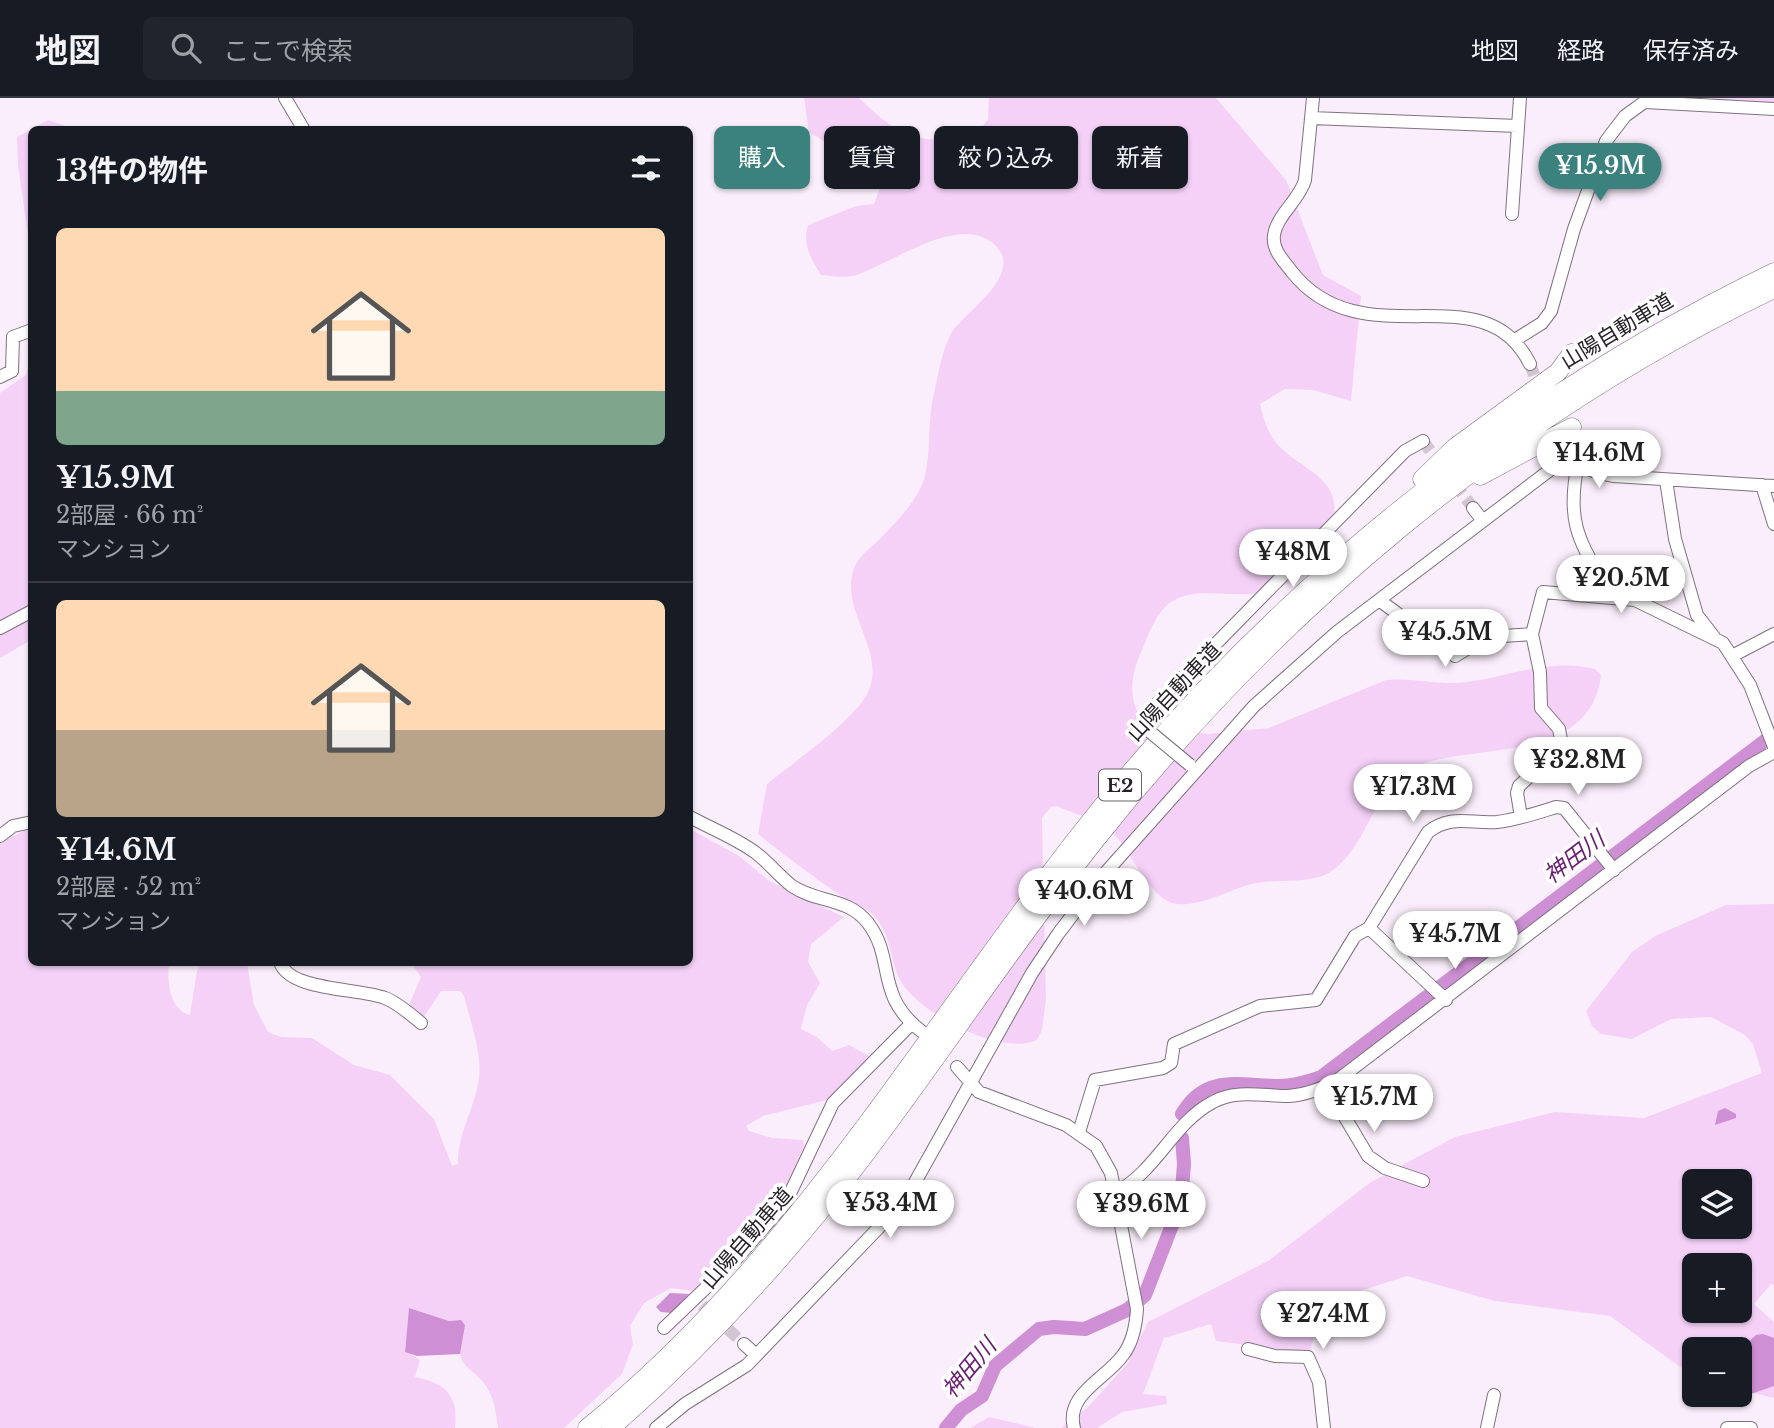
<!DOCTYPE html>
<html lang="ja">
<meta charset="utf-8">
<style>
:root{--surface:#171b24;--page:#20242c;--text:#f1f3f6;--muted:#9ea1a6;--line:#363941;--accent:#3b827e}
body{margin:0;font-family:"Libre Baskerville","Noto Sans JP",serif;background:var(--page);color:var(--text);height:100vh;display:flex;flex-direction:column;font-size:26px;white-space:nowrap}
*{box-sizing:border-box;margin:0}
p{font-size:23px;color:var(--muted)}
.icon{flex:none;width:38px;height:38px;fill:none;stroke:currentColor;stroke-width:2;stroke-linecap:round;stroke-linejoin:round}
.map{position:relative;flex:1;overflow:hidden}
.drawer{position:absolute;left:28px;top:28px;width:665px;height:840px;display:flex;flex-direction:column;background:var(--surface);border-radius:10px;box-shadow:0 2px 5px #0004}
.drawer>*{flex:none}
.top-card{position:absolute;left:714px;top:28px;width:665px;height:63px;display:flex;gap:14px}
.tools{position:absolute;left:1682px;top:1071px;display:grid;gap:14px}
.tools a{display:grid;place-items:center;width:70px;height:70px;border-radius:10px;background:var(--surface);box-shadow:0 2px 5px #0004;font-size:35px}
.price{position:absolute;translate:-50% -60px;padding:0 16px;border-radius:24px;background:#fff;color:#222;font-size:23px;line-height:46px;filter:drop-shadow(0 2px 4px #0008)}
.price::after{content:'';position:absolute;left:50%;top:42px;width:21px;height:16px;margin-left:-10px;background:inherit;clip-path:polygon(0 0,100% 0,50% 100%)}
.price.selected{background:var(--accent);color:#fff}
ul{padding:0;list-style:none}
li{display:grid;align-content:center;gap:14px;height:371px;padding:0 28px}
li+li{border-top:2px solid var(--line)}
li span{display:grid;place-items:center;height:217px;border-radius:10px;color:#555}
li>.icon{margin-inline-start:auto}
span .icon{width:126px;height:126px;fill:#fffc;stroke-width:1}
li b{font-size:30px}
h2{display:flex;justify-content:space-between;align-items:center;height:84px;padding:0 28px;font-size:30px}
.chip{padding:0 24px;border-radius:10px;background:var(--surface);box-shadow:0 2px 5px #0004;font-size:24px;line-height:63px}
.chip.selected{background:var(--accent);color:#fff}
header{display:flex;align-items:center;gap:42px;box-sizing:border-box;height:98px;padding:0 35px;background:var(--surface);border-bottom:2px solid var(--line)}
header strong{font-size:33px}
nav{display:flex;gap:38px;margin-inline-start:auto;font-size:24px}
.search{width:490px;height:63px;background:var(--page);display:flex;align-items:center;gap:18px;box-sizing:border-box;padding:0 24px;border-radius:10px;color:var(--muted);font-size:26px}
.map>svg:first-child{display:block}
.green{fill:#f5d1f8;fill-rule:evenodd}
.water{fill:#ce8fd4}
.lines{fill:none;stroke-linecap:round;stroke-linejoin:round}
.river{stroke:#ce8fd4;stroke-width:14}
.minor-tunnel{stroke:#d0c5d1;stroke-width:12;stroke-dasharray:12 6;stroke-linecap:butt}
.minor-casing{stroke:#7d727e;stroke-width:14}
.highway-casing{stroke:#7d727e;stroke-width:19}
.minor{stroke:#fff;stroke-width:12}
.highway{stroke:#fff;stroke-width:18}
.minor-bridge-casing{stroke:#7d727e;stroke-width:14;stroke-linecap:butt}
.minor-bridge{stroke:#fff;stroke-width:12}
.labels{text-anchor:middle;stroke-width:7;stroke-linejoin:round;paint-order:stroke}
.shield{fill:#fff;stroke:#666467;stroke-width:2}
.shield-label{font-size:19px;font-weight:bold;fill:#252126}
.street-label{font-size:21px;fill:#252126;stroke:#fff}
.water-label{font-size:23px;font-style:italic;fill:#691f71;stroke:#fff}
</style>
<header>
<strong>地図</strong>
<div class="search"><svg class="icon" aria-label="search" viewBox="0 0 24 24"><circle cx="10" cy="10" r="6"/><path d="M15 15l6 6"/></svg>ここで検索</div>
<nav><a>地図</a><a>経路</a><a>保存済み</a></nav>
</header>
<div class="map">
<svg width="1774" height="1330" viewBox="0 0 1774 1330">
<rect width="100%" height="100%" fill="#fbeefc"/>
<!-- green -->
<path class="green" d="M804,0H859C902,41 915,45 974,40L988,21L989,0H1216L1286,82L1323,177L1361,198L1351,303L1313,292L1285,291L1260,306C1264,322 1268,337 1280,349C1297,367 1331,378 1334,405C1340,460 1299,492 1247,496C1223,498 1195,490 1173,503C1157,512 1149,536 1142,552C1133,572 1128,592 1137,613L1168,628L1206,636L1269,630L1386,582C1413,579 1440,588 1467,584C1511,578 1550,560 1595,571L1601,577C1590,672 1461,641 1402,674C1378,687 1362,764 1322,778C1299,786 1272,780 1248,787C1228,793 1198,809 1177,806C1150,803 1131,753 1114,736C1100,721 1075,717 1057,708L1051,709L1042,720L1046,902L1042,932L1037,942C1001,959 915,914 899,880C889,858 891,834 872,816C865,809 853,806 844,800C815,780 786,759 758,736L767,686C793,665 855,622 868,594C888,552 835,509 856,466C862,455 874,447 882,439C896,424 912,408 921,389C932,367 927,326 933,300C938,279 941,253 952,234C965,214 1024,177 996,148C961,112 889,168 853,178C843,180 831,178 821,177C811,161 802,146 808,127L856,108L874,106L882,85L878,77L809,34Z
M1712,0H1774V4L1719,10Z
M48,22L75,31L32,32L31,157L18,68L17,39Z
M31,259V542L0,560V295L26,277Z
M31,729L32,864L169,865C167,882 169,912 190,917L197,873L202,865H247L254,907L268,934L281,939L312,940L354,967L390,977L434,1021L452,1068L458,1066C457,1035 475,1011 479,980C482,954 470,923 464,898L460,893H441L424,919L412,913L409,907L421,879L414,869L415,865L690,864V731L739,758L769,783L844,819L811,846L808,864L820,885L807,907L801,931L817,939L832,953L849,947L871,959L831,1001L763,1018L746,1028L749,1033L772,1040L803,1042L804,1048L782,1099L727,1140L726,1160L692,1193L671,1190L644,1205L630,1228L633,1246L622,1276L564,1330H498C496,1314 494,1297 483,1284C476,1274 462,1270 460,1255C458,1245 461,1232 461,1222L449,1223L409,1210L405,1253L420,1262L415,1279C445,1285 459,1297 455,1330H0V745Z
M1774,806V1187L1771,1186L1754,1206L1774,1224V1300L1740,1292V1251H1694V1279L1610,1218L1495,1203L1407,1178L1325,1204L1309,1255L1216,1243L1211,1226L1164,1240L1143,1296L1166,1298L1167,1306L1122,1314L1097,1330H1061L1089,1308L1127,1266L1148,1224L1268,1163L1371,1084L1455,1039L1555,1014L1644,1020L1762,975L1753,946L1745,937L1711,919L1671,921L1632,941L1601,936L1592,928L1586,913L1632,854L1655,838L1726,807ZM1694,1083H1740V1129H1694ZM1694,1167H1740V1213H1694Z
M989,1319L1036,1330H970Z"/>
<!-- water -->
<path class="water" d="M1725,1010L1736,1016V1020L1715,1027L1718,1013Z
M670,1195L689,1196L673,1215L661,1214L656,1209Z
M409,1210L449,1223L461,1222L465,1227L460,1256L417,1258L405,1254Z
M1763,1236L1774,1240V1288L1742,1299L1729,1297H1740V1252L1756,1237Z"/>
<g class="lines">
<!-- river -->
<path class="river" d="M1182,1016C1206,975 1240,988 1279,988C1294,988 1307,984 1321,979L1774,636
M946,1330L961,1312L982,1298L995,1268L1039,1231L1054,1229L1085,1231L1127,1212L1145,1197L1181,1104L1184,1066L1182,1040"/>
<!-- minor-tunnel -->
<path class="minor-tunnel" d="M1530,266L1541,295
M1423,343L1473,410
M702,1207L744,1246"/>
<defs>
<path id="minor" d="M285,0L304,32
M1313,0L1305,82C1300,101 1277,117 1274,137C1272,152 1283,162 1292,174C1364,264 1483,171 1530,266
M1645,4L1774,11
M1311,20L1518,28
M1512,116L1520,0
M1515,242L1542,225L1551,213L1574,131L1606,43L1625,18L1650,0
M0,279L12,273L13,239L32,232
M1563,350C1571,367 1595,375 1614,378L1774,388
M1578,365C1565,428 1581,445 1611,498
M1666,382L1675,441L1697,517L1714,539
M1762,387L1774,426
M1473,410L1483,423
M1379,502L1455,558L1487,539L1532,536
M0,530L32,513
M1732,558L1774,536
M1143,628L1145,618L1405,353L1423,343
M690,719C712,731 736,740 756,755C769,765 779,778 792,788C817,805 848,799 868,825C896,862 874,896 921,933
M1521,719L1517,695L1519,688L1556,654L1561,642L1559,631L1541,610L1540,574L1532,536L1543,494L1635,502L1723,545L1750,587L1774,649
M0,738L13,728L32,724
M1369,830L1446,902
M280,864C289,893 358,890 385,900C398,905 410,916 421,925
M957,969L979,994L1066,1027L1096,1048L1111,1075L1137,1211C1136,1227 1133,1244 1123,1257C1106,1281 1065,1296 1074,1330
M1327,989L1368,1058L1385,1070L1423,1083
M1079,1034L1095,982L1163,970L1171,965L1174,946L1260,908L1316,902L1355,838L1369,830L1428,734C1451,716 1470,726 1497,724C1517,722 1537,715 1556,709L1564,710L1614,772
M1115,1095C1156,1074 1173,1025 1213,1004C1236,991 1263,998 1288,998C1305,997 1325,990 1339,981L1749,668L1774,654
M664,1230L737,1160L786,1104L833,1005L911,926
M744,1246L756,1257
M1248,1251L1275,1258L1308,1259L1319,1284L1324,1330
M656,1330L685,1306L747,1267L886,1122L914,1086L1032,875L1058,836L1099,782L1254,608L1337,534L1567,359
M1487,1330L1494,1297
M1727,1330H1751"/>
<path id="highway" d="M1480,378L1572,329
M1422,381L1454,350L1558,274L1572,255
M587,1330C791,1166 921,939 1080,736C1266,499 1503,305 1774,174
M611,1330C700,1252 781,1165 854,1071C936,964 1010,850 1094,744C1277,513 1506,319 1774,191"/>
</defs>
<!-- minor casing -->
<use href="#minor" class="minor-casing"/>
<!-- highway casing -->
<use href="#highway" class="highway-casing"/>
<!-- minor -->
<use href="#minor" class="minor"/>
<!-- highway -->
<use href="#highway" class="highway"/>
<defs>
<path id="minor-bridge" d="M1143,628L1190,667"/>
</defs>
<!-- minor-bridge casing -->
<use href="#minor-bridge" class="minor-bridge-casing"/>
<!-- minor-bridge -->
<use href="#minor-bridge" class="minor-bridge"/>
</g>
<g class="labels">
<!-- shield labels -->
<rect class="shield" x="1099" y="671.5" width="42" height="31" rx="5"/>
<g class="shield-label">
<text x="1120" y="694">E2</text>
</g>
<!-- street labels -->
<g class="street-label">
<text transform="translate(1617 233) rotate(-31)" y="7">山陽自動車道</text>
<text transform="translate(1174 594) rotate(-47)" y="7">山陽自動車道</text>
<text transform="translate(747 1140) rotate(-49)" y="7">山陽自動車道</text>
</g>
<!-- water labels -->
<g class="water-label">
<text transform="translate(1574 759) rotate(-37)" y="8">神田川</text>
<text transform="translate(969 1270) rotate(-50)" y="8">神田川</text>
</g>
</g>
</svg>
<div class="tools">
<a><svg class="icon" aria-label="layers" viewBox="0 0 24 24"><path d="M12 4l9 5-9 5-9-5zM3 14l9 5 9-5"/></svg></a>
<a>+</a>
<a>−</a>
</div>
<b class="price selected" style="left:1600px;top:105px">¥15.9M</b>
<b class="price" style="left:1599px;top:392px">¥14.6M</b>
<b class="price" style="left:1293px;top:491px">¥48M</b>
<b class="price" style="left:1621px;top:517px">¥20.5M</b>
<b class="price" style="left:1445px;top:571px">¥45.5M</b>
<b class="price" style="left:1578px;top:699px">¥32.8M</b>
<b class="price" style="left:1413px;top:726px">¥17.3M</b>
<b class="price" style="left:1084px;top:830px">¥40.6M</b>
<b class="price" style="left:1455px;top:873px">¥45.7M</b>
<b class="price" style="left:1374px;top:1036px">¥15.7M</b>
<b class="price" style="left:890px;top:1142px">¥53.4M</b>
<b class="price" style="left:1141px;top:1143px">¥39.6M</b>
<b class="price" style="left:1323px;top:1253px">¥27.4M</b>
<div class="top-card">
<a class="chip selected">購入</a>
<a class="chip">賃貸</a>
<a class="chip">絞り込み</a>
<a class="chip">新着</a>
</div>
<section class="drawer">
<h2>13件の物件<svg class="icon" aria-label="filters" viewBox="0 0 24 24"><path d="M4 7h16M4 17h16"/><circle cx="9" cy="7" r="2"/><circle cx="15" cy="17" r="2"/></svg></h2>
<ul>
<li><span style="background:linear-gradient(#ffd9b3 75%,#7fa58c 0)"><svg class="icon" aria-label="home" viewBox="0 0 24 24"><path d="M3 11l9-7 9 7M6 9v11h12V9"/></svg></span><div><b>¥15.9M</b><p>2部屋 · 66 m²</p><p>マンション</p></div></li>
<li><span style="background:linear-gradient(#ffd9b3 60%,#b9a48a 0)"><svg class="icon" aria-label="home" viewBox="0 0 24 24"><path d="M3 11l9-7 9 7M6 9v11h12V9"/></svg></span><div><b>¥14.6M</b><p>2部屋 · 52 m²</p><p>マンション</p></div></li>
</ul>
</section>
</div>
